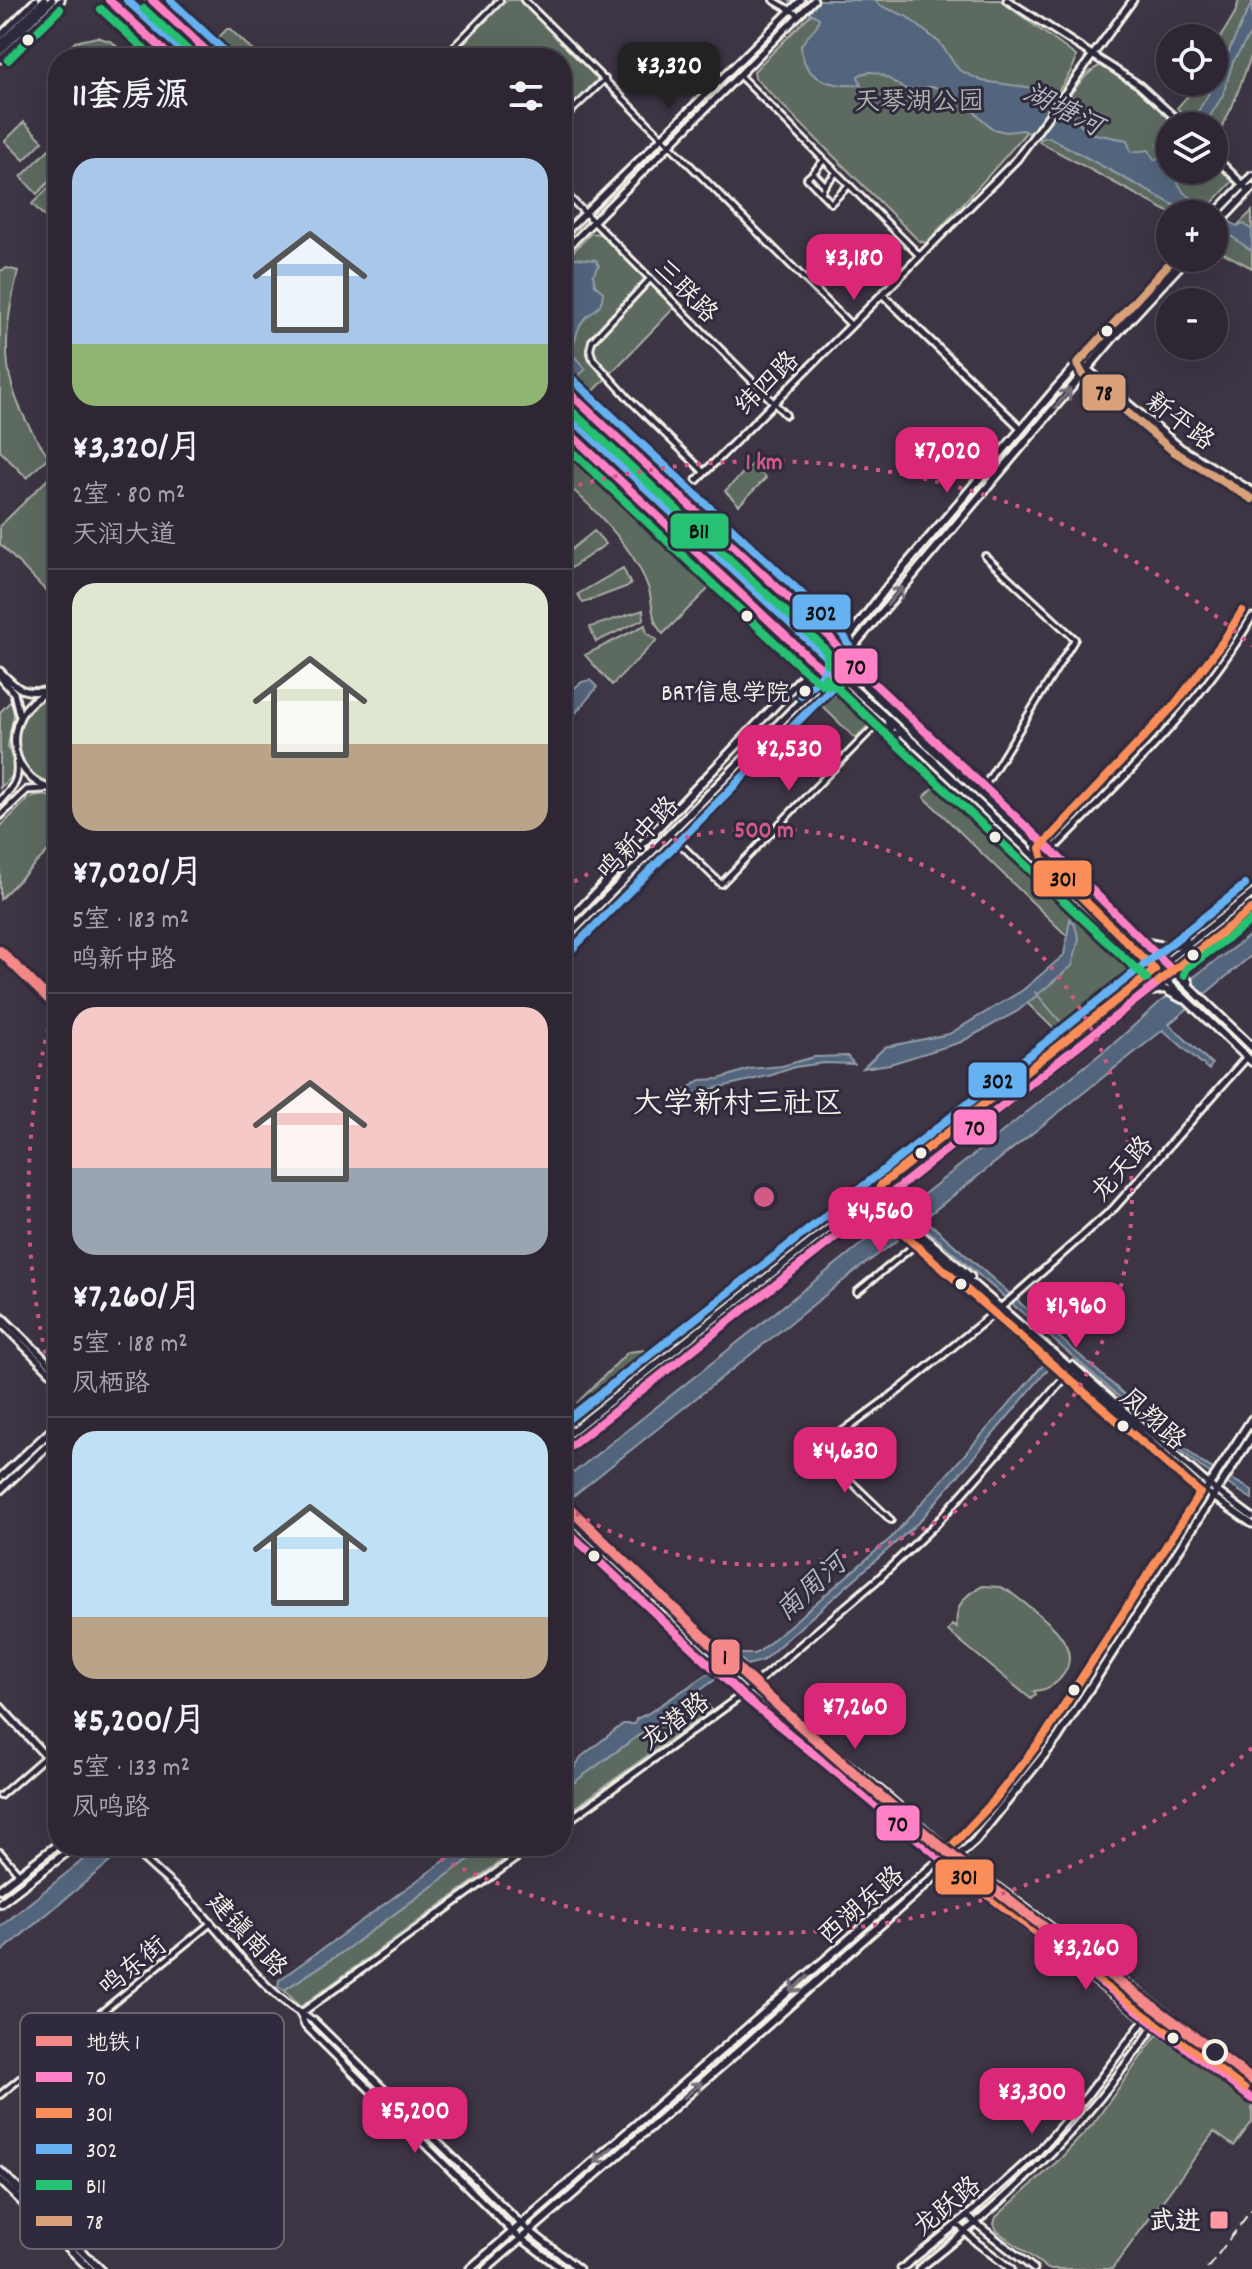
<!DOCTYPE html>
<html lang="zh">
<meta charset="utf-8">
<style>
:root{--surface:#2e2733;--page:#3a333f;--text:#f1f3f6;--muted:#a7a5ac;--line:#49444e;--accent:#db2777}
body{margin:0;font-family:Dekko,"LXGW WenKai TC",sans-serif;background:var(--page);color:var(--text);height:100vh;display:flex;flex-direction:column;font-size:30px;white-space:nowrap}
*{box-sizing:border-box;margin:0}
p{font-size:26px;color:var(--muted)}
.icon{flex:none;width:44px;height:44px;fill:none;stroke:currentColor;stroke-width:2;stroke-linecap:round;stroke-linejoin:round}
.map{position:relative;flex:1;overflow:hidden}
.sheet{position:absolute;left:48px;top:48px;width:524px;height:1808px;display:flex;flex-direction:column;background:var(--surface);border-radius:32px;box-shadow:0 8px 32px #0002,0 0 0 2px var(--line)}
.sheet>*{flex:none}
.tools{position:absolute;left:1156px;top:24px;display:grid;gap:16px}
.tools a{display:grid;place-items:center;width:72px;height:72px;border-radius:50%;background:var(--surface);box-shadow:0 8px 32px #0002,0 0 0 2px var(--line);font-size:40px}
.price{position:absolute;translate:-50% -68px;padding:0 18px;border-radius:16px;background:var(--accent);color:#fff;font-size:26px;line-height:52px;filter:drop-shadow(0 2px 4px #0008)}
.price::after{content:'';position:absolute;left:50%;top:48px;width:24px;height:18px;margin-left:-12px;background:inherit;clip-path:polygon(0 0,100% 0,50% 100%)}
.price.on{background:#222;color:#fff}
ul{padding:0;list-style:none}
li{display:grid;align-content:center;gap:16px;height:424px;padding:0 24px}
li+li{border-top:2px solid var(--line)}
li span{display:grid;place-items:center;height:248px;border-radius:24px;color:#555}
li>.icon{margin-inline-start:auto}
span .icon{width:144px;height:144px;fill:#fffc;stroke-width:1}
li b{font-size:34px}
h2{display:flex;justify-content:space-between;align-items:center;height:96px;padding:0 24px;font-size:34px}
.map>svg:first-child{display:block}
.green{fill:#5d6a5f;stroke:#a8aea4;stroke-width:2}
.water{fill:#52657d;stroke:#939da8;stroke-width:2}
.lines{fill:none;stroke-linecap:round;stroke-linejoin:round}
.stream{stroke:#939da8;stroke-width:2}
.minor-casing{stroke:#f4f1e8;stroke-width:10}
.tertiary-casing{stroke:#f4f1e8;stroke-width:11}
.secondary-casing{stroke:#f4f1e8;stroke-width:12}
.primary-casing{stroke:#f4f1e8;stroke-width:12}
.minor{stroke:#2f2a3d;stroke-width:4}
.tertiary{stroke:#2f2a3d;stroke-width:5}
.secondary{stroke:#2f2a3d;stroke-width:6}
.primary{stroke:#2f2a3d;stroke-width:6}
.rail{stroke:#f4f1e8;stroke-width:2;stroke-dasharray:12 6;stroke-linecap:butt}
.bus-1-casing{stroke:#2f2a3d;stroke-width:14}
.bus-2-casing{stroke:#2f2a3d;stroke-width:14}
.bus-3-casing{stroke:#2f2a3d;stroke-width:14}
.bus-4-casing{stroke:#2f2a3d;stroke-width:14}
.bus-5-casing{stroke:#2f2a3d;stroke-width:14}
.bus-1{stroke:#ff80c5;stroke-width:8}
.bus-2{stroke:#fa8e5a;stroke-width:8}
.bus-3{stroke:#66b1f2;stroke-width:8}
.bus-4{stroke:#26c172;stroke-width:8}
.bus-5{stroke:#d9a179;stroke-width:8}
.metro-1-casing{stroke:#2f2a3d;stroke-width:16}
.metro-1{stroke:#f58989;stroke-width:10}
.oneway{stroke:#747079}
.ring{fill:none;stroke:#d15985;stroke-width:4;stroke-dasharray:4 8}
.bus-dot{fill:#f4f1e8;stroke:#2f2a3d;stroke-width:3}
.stop-dot{fill:#2f2a3d;stroke:#f4f1e8;stroke-width:4}
.poi-dot{fill:#ff9aa2;stroke:#2f2a3d;stroke-width:3}
.labels{text-anchor:middle;stroke-width:6;stroke-linejoin:round;paint-order:stroke}
.bus-label{font-size:24px;fill:#f4f1e8;stroke:#2f2a3d;text-anchor:end}
.park-label{font-size:26px;fill:#b0b4aa;stroke:#2f2a3d}
.street-label{font-size:26px;fill:#f4f1e8;stroke:#2f2a3d}
.poi-label{font-size:26px;font-weight:bold;fill:#f4f1e8;stroke:#2f2a3d;text-anchor:end}
.water-label{font-size:28px;font-style:italic;fill:#b3b9bd;stroke:#2f2a3d}
.quarter-label{font-size:30px;fill:#f4f1e8;stroke:#2f2a3d}
.key{fill:#2f2a3d;stroke:#6a6670;stroke-width:2}
.key-label{font-size:22px;fill:#f4f1e8}
.centre{fill:#d15985;stroke:#2f2a3d;stroke-width:4}
.ring-label{font-size:24px;text-anchor:middle;font-weight:bold;fill:#d15985;stroke:#2f2a3d;stroke-width:6;stroke-linejoin:round;paint-order:stroke}
.line-badge{stroke:#2f2a3d;stroke-width:3}
.pale-badge-label{font-size:22px;text-anchor:middle;font-weight:bold;fill:#111}
</style>
<div class="map">
<svg width="1252" height="2269" viewBox="0 0 1252 2269">
<rect width="100%" height="100%" fill="#3d3444"/>
<filter id="ink" filterUnits="userSpaceOnUse"><feTurbulence type="fractalNoise" baseFrequency=".0125" numOctaves="2"/><feDisplacementMap in="SourceGraphic" scale="16" xChannelSelector="R" yChannelSelector="G"/><feConvolveMatrix kernelMatrix="1 2 1 2 8 2 1 2 1" color-interpolation-filters="sRGB"/></filter>
<g filter="url(#ink)">
<!-- green -->
<path class="green" d="M507,0H521L600,77L562,116V58H449Z
M825,0H1000L1076,56C1077,85 952,215 926,243L919,241L755,78L754,71Z
M1239,0H1252V54L1232,107L1214,142V126H1194L1177,108L1200,82H1214V48L1235,13Z
M227,29H230L261,58H221L215,52L214,42Z
M97,37L112,42L129,58H61L75,42Z
M1101,65L1138,89L1178,126H1170V170H1214V162L1233,181L1202,214H1172L1039,142C1054,121 1077,76 1101,65Z
M24,122L43,141L24,160L5,141Z
M50,148L58,156V173L37,194L21,177Z
M58,178V230L32,204Z
M1252,211V268L1214,248Z
M591,233L600,234L674,308L589,396L562,370V263Z
M7,268L18,271C0,347 0,389 47,454V458L27,478L0,451V271Z
M562,435L715,582L663,634C650,620 654,604 648,587C634,547 594,508 562,480Z
M752,464L766,478L739,505L725,491Z
M58,469V603L0,544V526Z
M594,531L606,544L562,574V557Z
M623,568L631,585L583,603L578,594Z
M643,610L644,619L596,642L590,627Z
M645,625L647,633L657,640L612,685L585,655Z
M58,693V786C48,782 38,779 30,771C3,743 23,700 58,693Z
M827,694L839,696L869,725L855,738L815,699Z
M11,701L15,709L8,746L14,766L13,775L0,788V712Z
M936,785L1092,931L1129,968L1128,980L1124,986L1061,1036L1018,994L1061,960L1065,955L1068,937L924,797Z
M36,795L58,797V841L0,899V827L28,799Z
M645,1350L655,1360L586,1412L577,1403L628,1352Z
M983,1586L1000,1587L1009,1591C1030,1609 1084,1639 1065,1672C1058,1684 1047,1690 1034,1691L1036,1694L1031,1699L948,1631L952,1625L957,1628C954,1607 964,1594 983,1586Z
M699,1691L711,1710L562,1817V1791Z
M487,1846H522L300,2007L284,1990L341,1953Z
M1160,2035L1252,2106V2122L1234,2146L1214,2132L1112,2269H1048L997,2231L994,2224L996,2217L1061,2158L1093,2124L1156,2036Z"/>
<!-- water -->
<path class="water" d="M788,0H875L879,5L906,16L940,43L959,70L982,81L1033,88L1071,114L1089,133L1127,140L1131,152L1149,150L1154,160L1161,157L1158,145L1170,139V170H1187L1178,183L1184,193L1237,226L1244,224L1252,230V251L1214,224V214H1190L1049,137L1040,139L1023,130L1006,132L993,129L954,93C947,90 937,87 929,87C920,88 920,94 911,91C892,86 880,63 858,76L861,85C831,87 802,80 801,45L817,25L819,18Z
M1252,3V31L1233,62L1223,95L1204,126H1187C1215,93 1231,41 1252,3Z
M575,258L596,260L599,266L593,275L595,285L603,292C602,314 587,310 580,326C576,333 575,344 571,353L586,369L577,377L562,360V270Z
M590,680L597,687L595,690L562,729V698L582,682Z
M1070,919L1074,923L1079,939L1072,966L1018,1011L961,1042L890,1064L863,1068L885,1047L949,1034L1023,990L1064,955Z
M1252,934V955L1169,1024L1212,1064L1209,1070L1163,1030L930,1214L926,1220L1202,1463L1252,1490V1499L1199,1466L920,1224L858,1269L562,1505V1482L1119,1039L1160,1002Z
M847,1056L854,1064L824,1063L795,1067L772,1075L699,1092L679,1100L675,1096L701,1080L719,1079L749,1069L782,1066L814,1057Z
M1045,1363L1049,1368L920,1521L762,1661L747,1665L742,1660L562,1791V1773L569,1767L574,1769L581,1757L623,1724H635L636,1719L647,1714L738,1654H754L760,1651L891,1538Z
M100,1846H129L0,1953V1927Z
M465,1846H487L341,1953L284,1990L278,1987L279,1980Z"/>
<g class="lines">
<!-- stream -->
<path class="stream" d="M1035,992L1066,1028"/>
<defs>
<path id="minor" d="M524,0L851,325
M773,0L799,15
M443,58L500,0
M739,75L920,256
M562,120L605,79
M824,160L813,173L825,185
M813,173L807,178L831,203L849,185
M562,190L786,415
M821,193L825,185L836,173
M650,279L592,341L590,350L593,359L630,400L704,472
M984,787L1075,639L985,556
M669,833L721,884L878,723
M857,1292L921,1240
M818,1450L891,1520
M0,1796L46,1756
M0,1852L19,1874
M0,2095L211,1923"/>
<path id="tertiary" d="M109,0L172,58
M152,0L214,58
M1007,0L1139,85L1184,126
M0,36L36,0
M0,59L61,0
M1214,156L1249,191
M562,236L801,0
M562,253L814,0
M883,295L1022,429
M1077,364L1083,375L1173,451L1252,499
M1086,368L1181,448L1252,491
M562,386L828,635L845,656L1146,942
M562,426L1131,958L1138,970L1134,987
M697,480L1017,159L1133,0
M0,671C16,687 20,694 44,691
M0,677L14,693L19,714
M58,689C0,702 0,779 58,791
M0,801C12,788 19,782 17,763
M0,816L27,790L44,789
M1050,852C1122,779 1200,706 1252,617
M886,1183C886,1194 886,1205 893,1215L1072,1369L1205,1491L1252,1524
M891,1203L896,1212L971,1277
M0,1315L58,1372
M0,1322L58,1380
M1072,1365L1209,1485L1252,1517
M818,1450L902,1388L1010,1300L1114,1208L1247,1057
M0,1706L58,1770
M562,1825L742,1695L877,1580L936,1524L1074,1367
M130,1846C152,1868 176,1887 198,1909C234,1947 266,1996 314,2021L521,2224L579,2269
M300,2014L533,1846
M301,2015L305,2025L513,2232L562,2269
M967,2216L1034,2269
M957,2224L977,2243L1011,2269
M901,2269L967,2216L1038,2152L1086,2097L1146,2018L1161,2010
M919,2269C994,2210 1063,2149 1120,2072C1135,2052 1151,2034 1161,2011"/>
<path id="secondary" d="M0,44L44,0
M0,51L52,0
M1214,215L1252,176
M1214,228L1252,188
M562,928L805,674L849,637L888,586L1058,386L1174,258
M562,942L840,662L1114,337L1187,258
M0,1478L58,1424
M0,1490L58,1436
M562,1511L751,1687L882,1792L950,1852L1252,2078
M562,1526L742,1695L949,1865L1105,1988L1252,2099"/>
<path id="primary" d="M120,0L183,58
M139,0L203,58
M562,397L931,748L1164,962L1252,1047
M562,411L813,652L925,753L1252,1062
M838,647L840,662
M888,721L891,734L902,733
M1065,888L1070,903
M1143,942L1169,947L1187,942
M1131,958L1146,964
M1188,961L1183,972L1189,983
M1152,991L1164,989L1182,999
M562,1439L1252,894
M562,1453L1252,910
M0,1889L58,1844
M0,1903L75,1846
M0,2171L100,2269
M0,2180L90,2269
M470,2269L958,1844L994,1804L1047,1734L1252,1419
M486,2269L718,2069L975,1841L1057,1739L1252,1436"/>
</defs>
<!-- minor casing -->
<use href="#minor" class="minor-casing"/>
<!-- tertiary casing -->
<use href="#tertiary" class="tertiary-casing"/>
<!-- secondary casing -->
<use href="#secondary" class="secondary-casing"/>
<!-- primary casing -->
<use href="#primary" class="primary-casing"/>
<!-- minor -->
<use href="#minor" class="minor"/>
<!-- tertiary -->
<use href="#tertiary" class="tertiary"/>
<!-- secondary -->
<use href="#secondary" class="secondary"/>
<!-- primary -->
<use href="#primary" class="primary"/>
<!-- rail -->
<path class="rail" d="M1207,2269L1252,2209"/>
<defs>
<path id="bus-1" d="M109,0L172,58
M152,0L214,58
M562,386L828,635L845,656L1071,869L1173,971L562,1453
M562,426L809,658L829,674L838,673
M562,1526L742,1695L949,1865L1252,2099"/>
<path id="bus-2" d="M1242,611L1222,643L1176,703L1040,848L1043,859L1155,970L882,1184C873,1195 879,1211 888,1221L1200,1493L1047,1732L992,1803L947,1851L946,1863L1245,2088
M1158,982L1252,909"/>
<path id="bus-3" d="M127,0L180,49
M170,0L222,49
M570,377L836,626C847,639 857,654 849,670L571,950
M570,417L825,656C832,673 812,684 801,695
M562,1424L1245,885"/>
<path id="bus-4" d="M101,9L154,58
M144,9L196,58
M8,60L60,9
M562,402L819,643L827,652L828,664
M562,442L801,667L823,685H839
M825,677L1147,979
M1184,975L1187,968L1252,920"/>
<path id="bus-5" d="M1174,258L1077,364L1083,375L1173,451L1252,499"/>
</defs>
<!-- bus-1 casing -->
<use href="#bus-1" class="bus-1-casing"/>
<!-- bus-2 casing -->
<use href="#bus-2" class="bus-2-casing"/>
<!-- bus-3 casing -->
<use href="#bus-3" class="bus-3-casing"/>
<!-- bus-4 casing -->
<use href="#bus-4" class="bus-4-casing"/>
<!-- bus-5 casing -->
<use href="#bus-5" class="bus-5-casing"/>
<!-- bus-1 -->
<use href="#bus-1" class="bus-1"/>
<!-- bus-2 -->
<use href="#bus-2" class="bus-2"/>
<!-- bus-3 -->
<use href="#bus-3" class="bus-3"/>
<!-- bus-4 -->
<use href="#bus-4" class="bus-4"/>
<!-- bus-5 -->
<use href="#bus-5" class="bus-5"/>
<defs>
<path id="metro-1" d="M0,951L58,1008
M562,1501C695,1630 830,1759 975,1874C1065,1946 1161,2010 1252,2080"/>
</defs>
<!-- metro-1 casing -->
<use href="#metro-1" class="metro-1-casing"/>
<!-- metro-1 -->
<use href="#metro-1" class="metro-1"/>
</g>
<!-- one-way arrows -->
<defs><path id="oneway-shaft" d="M-6 0H5M1.5-3L5.5 0L1.5 3" fill="none" stroke-width="1.6" stroke-linecap="round" stroke-linejoin="round" transform="scale(2)"/></defs>
<g class="oneway">
<use href="#oneway-shaft" transform="translate(1063 398) rotate(-50)"/>
<use href="#oneway-shaft" transform="translate(895 596) rotate(-50)"/>
<use href="#oneway-shaft" transform="translate(799 1984) rotate(139)"/>
<use href="#oneway-shaft" transform="translate(693 2090) rotate(-41)"/>
<use href="#oneway-shaft" transform="translate(603 2155) rotate(139)"/>
</g>
</g>
<!-- distance rings -->
<g class="ring">
<path d="M564 888A368 368 0 1 1 564 1506"/>
<path d="M1252 1748A736 736 0 0 1 418 1847M57 1400A736 736 0 0 1 57 994M567 488A736 736 0 0 1 1252 646"/>
</g>
<!-- markers -->
<g class="bus-dot">
<circle cx="28" cy="40" r="7"/>
<circle cx="1107" cy="331" r="7"/>
<circle cx="747" cy="616" r="7"/>
<circle cx="805" cy="691" r="7"/>
<circle cx="995" cy="837" r="7"/>
<circle cx="1193" cy="955" r="7"/>
<circle cx="921" cy="1153" r="7"/>
<circle cx="961" cy="1284" r="7"/>
<circle cx="1123" cy="1426" r="7"/>
<circle cx="594" cy="1556" r="7"/>
<circle cx="1074" cy="1690" r="7"/>
<circle cx="1173" cy="2038" r="7"/>
</g>
<circle class="stop-dot" cx="1215" cy="2052" r="11"/>
<rect class="poi-dot" x="1209" y="2210" width="20" height="20" rx="4"/>
<g class="labels">
<!-- bus labels -->
<g class="bus-label">
<text x="790" y="700">BRT信息学院</text>
</g>
<!-- park labels -->
<g class="park-label">
<text x="919" y="109">天琴湖公园</text>
</g>
<!-- street labels -->
<g class="street-label">
<text transform="translate(687 290) rotate(45)" y="9">三联路</text>
<text transform="translate(766 382) rotate(-45)" y="9">纬四路</text>
<text transform="translate(1181 420) rotate(37)" y="9">新平路</text>
<text transform="translate(637 837) rotate(-46)" y="9">鸣新中路</text>
<text transform="translate(1121 1168) rotate(-48)" y="9">龙天路</text>
<text transform="translate(1154 1418) rotate(42)" y="9">凤翔路</text>
<text transform="translate(674 1720) rotate(-36)" y="9">龙潜路</text>
<text transform="translate(860 1904) rotate(-41)" y="9">西湖东路</text>
<text transform="translate(248 1934) rotate(47)" y="9">建镇南路</text>
<text transform="translate(132 1965) rotate(-39)" y="9">鸣东街</text>
<text transform="translate(946 2205) rotate(-39)" y="9">龙跃路</text>
</g>
<!-- poi labels -->
<g class="poi-label">
<text x="1201" y="2229">武进</text>
</g>
<!-- water labels -->
<g class="water-label">
<text transform="translate(1064 108) rotate(27)" y="10">湖塘河</text>
<text transform="translate(810 1586) rotate(-42)" y="10">南周河</text>
</g>
<!-- quarter labels -->
<g class="quarter-label">
<text x="738" y="1112">大学新村三社区</text>
</g>
</g>
<!-- legend -->
<rect x="20" y="2013" width="264" height="236" rx="12" class="key"/>
<rect x="36" y="2036" width="36" height="10" fill="#f58989"/>
<rect x="36" y="2072" width="36" height="10" fill="#ff80c5"/>
<rect x="36" y="2108" width="36" height="10" fill="#fa8e5a"/>
<rect x="36" y="2144" width="36" height="10" fill="#66b1f2"/>
<rect x="36" y="2180" width="36" height="10" fill="#26c172"/>
<rect x="36" y="2216" width="36" height="10" fill="#d9a179"/>
<g class="key-label">
<text x="86" y="2049">地铁 1</text>
<text x="86" y="2085">70</text>
<text x="86" y="2121">301</text>
<text x="86" y="2157">302</text>
<text x="86" y="2193">B11</text>
<text x="86" y="2229">78</text>
</g>
<circle cx="764" cy="1197" r="12" class="centre"/>
<g class="ring-label">
<text x="764" y="469">1 km</text>
<text x="764" y="837">500 m</text>
</g>
<g class="line-badge">
<rect x="1081" y="373" width="46" height="39" rx="8" fill="#d9a179"/>
<rect x="669" y="512" width="61" height="38" rx="8" fill="#26c172"/>
<rect x="791" y="593" width="61" height="38" rx="8" fill="#66b1f2"/>
<rect x="833" y="647" width="46" height="38" rx="8" fill="#ff80c5"/>
<rect x="1032" y="859" width="61" height="39" rx="8" fill="#fa8e5a"/>
<rect x="967" y="1061" width="61" height="38" rx="8" fill="#66b1f2"/>
<rect x="952" y="1108" width="46" height="38" rx="8" fill="#ff80c5"/>
<rect x="710" y="1638" width="31" height="38" rx="8" fill="#f58989"/>
<rect x="875" y="1804" width="46" height="38" rx="8" fill="#ff80c5"/>
<rect x="934" y="1858" width="61" height="38" rx="8" fill="#fa8e5a"/>
</g>
<g class="pale-badge-label">
<text x="1104" y="400">78</text>
<text x="699" y="538">B11</text>
<text x="821" y="620">302</text>
<text x="856" y="674">70</text>
<text x="1063" y="886">301</text>
<text x="998" y="1088">302</text>
<text x="975" y="1135">70</text>
<text x="725" y="1664">1</text>
<text x="898" y="1831">70</text>
<text x="964" y="1884">301</text>
</g>
</svg>
<div class="tools">
<a><svg class="icon" aria-label="locate" viewBox="0 0 24 24"><circle cx="12" cy="12" r="6"/><path d="M12 2v4M12 18v4M2 12h4M18 12h4"/></svg></a>
<a><svg class="icon" aria-label="layers" viewBox="0 0 24 24"><path d="M12 4l9 5-9 5-9-5zM3 14l9 5 9-5"/></svg></a>
<a>+</a>
<a>−</a>
</div>
<b class="price on" style="left:669px;top:110px">¥3,320</b>
<b class="price" style="left:854px;top:302px">¥3,180</b>
<b class="price" style="left:947px;top:495px">¥7,020</b>
<b class="price" style="left:789px;top:793px">¥2,530</b>
<b class="price" style="left:880px;top:1255px">¥4,560</b>
<b class="price" style="left:1076px;top:1350px">¥1,960</b>
<b class="price" style="left:845px;top:1495px">¥4,630</b>
<b class="price" style="left:855px;top:1751px">¥7,260</b>
<b class="price" style="left:1086px;top:1992px">¥3,260</b>
<b class="price" style="left:1032px;top:2136px">¥3,300</b>
<b class="price" style="left:415px;top:2155px">¥5,200</b>
<section class="sheet">
<h2>11套房源<svg class="icon" aria-label="filters" viewBox="0 0 24 24"><path d="M4 7h16M4 17h16"/><circle cx="9" cy="7" r="2"/><circle cx="15" cy="17" r="2"/></svg></h2>
<ul>
<li><span style="background:linear-gradient(#a9c7e8 75%,#8fb573 0)"><svg class="icon" aria-label="home" viewBox="0 0 24 24"><path d="M3 11l9-7 9 7M6 9v11h12V9"/></svg></span><div><b>¥3,320/月</b><p>2室 · 80 m²</p><p>天润大道</p></div></li>
<li><span style="background:linear-gradient(#dfe7d0 65%,#b9a48a 0)"><svg class="icon" aria-label="home" viewBox="0 0 24 24"><path d="M3 11l9-7 9 7M6 9v11h12V9"/></svg></span><div><b>¥7,020/月</b><p>5室 · 183 m²</p><p>鸣新中路</p></div></li>
<li><span style="background:linear-gradient(#f6c9c9 65%,#9aa5b1 0)"><svg class="icon" aria-label="home" viewBox="0 0 24 24"><path d="M3 11l9-7 9 7M6 9v11h12V9"/></svg></span><div><b>¥7,260/月</b><p>5室 · 188 m²</p><p>凤栖路</p></div></li>
<li><span style="background:linear-gradient(#bfe0f5 75%,#b9a48a 0)"><svg class="icon" aria-label="home" viewBox="0 0 24 24"><path d="M3 11l9-7 9 7M6 9v11h12V9"/></svg></span><div><b>¥5,200/月</b><p>5室 · 133 m²</p><p>凤鸣路</p></div></li>
</ul>
</section>
</div>
